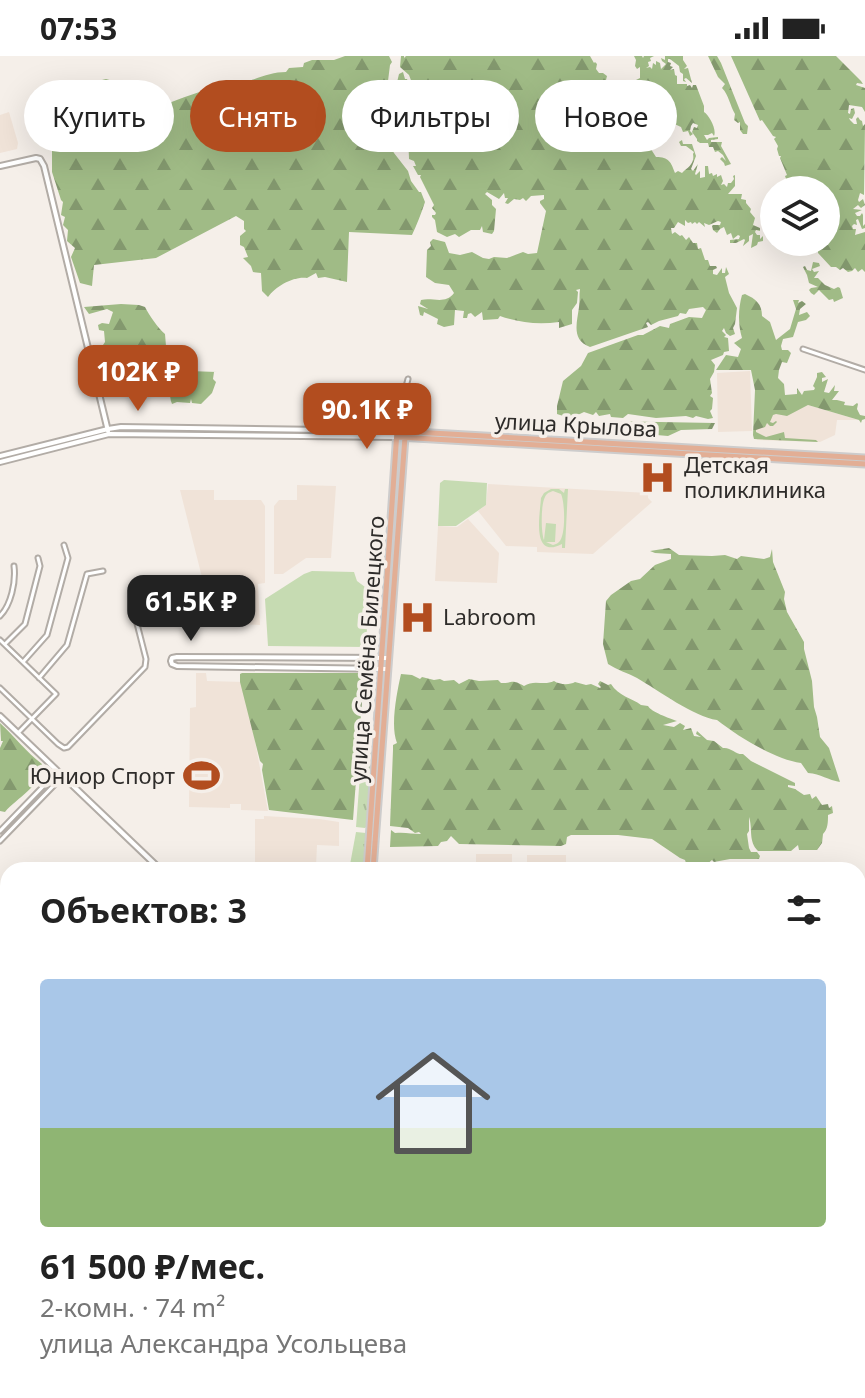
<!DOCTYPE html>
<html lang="ru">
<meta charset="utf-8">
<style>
:root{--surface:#fff;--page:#f6f6f6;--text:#222;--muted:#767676;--line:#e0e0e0;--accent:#b24d1f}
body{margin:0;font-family:"Noto Sans",sans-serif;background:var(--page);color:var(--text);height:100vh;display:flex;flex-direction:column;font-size:30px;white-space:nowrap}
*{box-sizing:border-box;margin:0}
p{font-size:26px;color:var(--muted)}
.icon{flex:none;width:44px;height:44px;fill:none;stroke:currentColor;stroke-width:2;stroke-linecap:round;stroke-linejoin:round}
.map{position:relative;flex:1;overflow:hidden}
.details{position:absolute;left:0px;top:806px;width:866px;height:536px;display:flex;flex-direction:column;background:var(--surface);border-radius:24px 24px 0 0;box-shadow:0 8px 32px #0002}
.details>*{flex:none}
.guide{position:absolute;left:24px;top:24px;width:818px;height:72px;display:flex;gap:16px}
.fabs{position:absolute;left:760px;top:120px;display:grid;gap:16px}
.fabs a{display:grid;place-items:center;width:80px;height:80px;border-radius:50%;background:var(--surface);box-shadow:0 8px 32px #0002;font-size:40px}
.price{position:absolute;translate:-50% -68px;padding:0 18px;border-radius:16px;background:var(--accent);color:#fff;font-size:26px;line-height:52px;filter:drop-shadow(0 2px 4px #0008)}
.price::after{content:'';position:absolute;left:50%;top:48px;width:24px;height:18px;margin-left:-12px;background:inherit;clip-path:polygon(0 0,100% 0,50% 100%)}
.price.on{background:#222;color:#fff}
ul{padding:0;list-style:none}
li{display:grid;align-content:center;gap:16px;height:424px;padding:0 40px}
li+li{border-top:2px solid var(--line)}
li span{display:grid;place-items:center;height:248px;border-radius:8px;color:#555}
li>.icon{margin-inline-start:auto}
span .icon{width:144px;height:144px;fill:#fffc;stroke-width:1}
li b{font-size:34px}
h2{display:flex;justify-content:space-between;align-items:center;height:96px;padding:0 40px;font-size:34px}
.tag{padding:0 28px;border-radius:36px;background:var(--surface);box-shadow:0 8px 32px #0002;font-size:28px;line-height:72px}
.tag.on{background:var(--accent);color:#fff}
.status{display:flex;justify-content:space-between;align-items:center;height:56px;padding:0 40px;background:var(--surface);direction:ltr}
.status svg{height:22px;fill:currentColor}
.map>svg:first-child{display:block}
.built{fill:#f0e3d8}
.grass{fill:url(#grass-tufts)}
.forest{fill:url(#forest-firs)}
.park{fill:#c6dbb2;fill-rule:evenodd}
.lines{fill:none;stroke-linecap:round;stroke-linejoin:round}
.minor-casing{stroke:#b2aca6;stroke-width:7}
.tertiary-casing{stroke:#b2aca6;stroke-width:8}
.secondary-casing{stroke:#b2aca6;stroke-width:8}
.primary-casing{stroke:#cdcccc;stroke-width:9}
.minor{stroke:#fff;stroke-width:3}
.tertiary{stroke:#fff;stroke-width:4}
.secondary{stroke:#fff;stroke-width:4}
.primary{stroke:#e2ae95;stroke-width:5}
.labels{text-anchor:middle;stroke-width:7;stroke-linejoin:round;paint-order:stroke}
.street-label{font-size:22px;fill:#2e2c2a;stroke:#f5efe9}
.poi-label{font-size:22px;fill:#2e2c2a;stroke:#f5efe9;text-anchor:start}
</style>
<div class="status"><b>07:53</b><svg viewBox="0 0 49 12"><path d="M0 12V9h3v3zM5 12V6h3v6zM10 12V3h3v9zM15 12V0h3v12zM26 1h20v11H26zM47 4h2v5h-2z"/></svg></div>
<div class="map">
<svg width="865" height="1342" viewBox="0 0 865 1342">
<defs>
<pattern id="grass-tufts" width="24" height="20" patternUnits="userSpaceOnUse" patternTransform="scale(2)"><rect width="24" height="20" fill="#c6dbb2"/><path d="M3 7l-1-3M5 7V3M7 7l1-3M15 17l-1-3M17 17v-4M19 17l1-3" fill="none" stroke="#aabc99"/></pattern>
<pattern id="forest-firs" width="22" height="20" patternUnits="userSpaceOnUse" patternTransform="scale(2)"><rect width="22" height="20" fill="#a0bb86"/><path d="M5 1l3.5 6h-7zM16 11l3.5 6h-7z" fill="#83986e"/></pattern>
</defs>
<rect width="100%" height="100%" fill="#f5efe9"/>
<!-- built -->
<path class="built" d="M9,56L18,87L17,93L0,97V59Z
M750,315L752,375L718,376L717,317Z
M808,349L859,364H837L835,379L820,386L757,384L754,376L755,354L789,358Z
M488,428L648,437V442L652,446L593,498L537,496V491L506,490L478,455L486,449Z
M297,429L336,430L331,502H306L283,518H274V450L279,444H297Z
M180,434H214V444H261L265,450V527L258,528L260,569L229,568L228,557H211Z
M468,463L499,497L497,527L435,525L438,470L457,471Z
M196,617H206L207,625L244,626L268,755L241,754V748H230V752L189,751L190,652L196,651Z
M264,760L319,763L339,766V790L317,789L316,810L255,809V763H264Z
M476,798H512V814H476Z
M527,799H566V814H527Z
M858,881L865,891V993L858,1002Z"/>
<!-- grass -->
<path class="grass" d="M373,664L374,684L367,770L365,772L356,771L363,680Z
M356,776L366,777L367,778L364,814H349Z"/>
<!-- forest -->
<path class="forest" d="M345,0H389L392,6L390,9L385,49L373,77L379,76L386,82L394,97L408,115L411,125L419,136H421L425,146C421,158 417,168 412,179L349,176L347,226L325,221L318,222L316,217L307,222C294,220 276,230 268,241L262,235L261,217L253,216L251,210L243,202L248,201L244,191L240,189V180L246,175L244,173V165L236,160L156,202L94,209L92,230L80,227L71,201L75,192L67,185L68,174L63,169L65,161L61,159L63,146L61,144L52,116V92L57,88H64C73,80 66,79 70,72L73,73L74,78L77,64H75L69,70L59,38L62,34L106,23L113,25L123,67L133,75L143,70L151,54C173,45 195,37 218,30C226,27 235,29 243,27C258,22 271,16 286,16L289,12L303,11L304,7L312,4H334Z
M401,0H404V2L406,0H590L594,7L595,6L597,8L596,13L599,17H603L607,20L606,24L609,27L604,33L623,46C634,39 637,45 642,53L649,56L644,59L633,46H628L624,49V52L620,47L616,46L620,53L625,54L628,59L626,62C630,70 636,76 638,85L642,84L647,87L656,101C669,101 671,106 675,117L678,115L682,117C688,111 695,108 693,98L694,96L686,90H681L679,86L682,84L683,88H692L696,100L691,113L693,115L698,108L695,118L696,119L700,115V122L705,121V110H708L709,118L712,117L713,120L717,118V121L721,119L723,125L721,129L724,128L727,131L728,127H731L734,123L733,120L735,119V130L728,138H742L741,143L746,144V147L751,153L750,156L755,162L753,169L760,172V175L756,174L755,176L757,179H760V183L763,180V185L758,186L757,189L751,192L753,178L749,180V185L743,190L745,184L744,183L736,187H730V184L739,183L740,180L738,179L733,183L731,177L727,179L724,171L720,173L717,177L713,174L712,170L713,169H720L721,166L718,165L709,169L704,167L705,171L699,166L697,168L695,166L692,168L691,166L688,167L685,164V170L678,166L674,172H671L672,178L675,176L680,180L682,179L686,184L689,181L693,187H697L698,193L701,192L705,204H708L710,210H716L717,212L713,214V218L717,219L722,212V217H725L726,211L729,218L725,221L729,237L737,252L735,268L733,272L735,278L730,280L726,277L724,272L722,275L726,279L724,281L728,282L729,295L724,296L723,299L711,304L715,309L714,316L710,323L712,337L710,340L713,342L712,353L710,355L713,362L708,363L696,360L693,362L686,360L656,362L628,358L623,362L611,361L610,358L599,360L596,356L593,359L584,356C574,361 567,362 557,358V350L563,325L581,310L588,297L638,279H643L660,270L669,272L670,268L689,261L702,262L706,254L703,251L689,253L686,258L680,257L678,260L659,265L651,269L648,266L646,267L648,271L590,291C571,284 577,267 579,251C580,245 579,239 580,233L576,234L578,236L577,247L572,254V268L559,272V266C539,269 520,267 500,260L498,263L483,264L482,256L475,261L471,257L468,258L467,262H463L464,255L455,254L454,269L444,271L437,268L438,263L424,256L423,260L420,259L418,250L428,253L420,248L421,244C433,241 445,249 454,237L449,229L435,227L426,221L427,194L431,190L430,186L433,183L445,186L449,197L460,199L472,196L483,202L489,203L494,201L507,202L523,196L528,198L537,197L546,155L540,147V145L544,143V139L531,140L526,145L523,142L520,144L514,143L508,148L505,147L508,142H505L504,137L499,143L487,136L485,138L492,144V149L496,153L494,175L492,178L483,176L482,170L480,174H471L459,181L455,178L447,181L437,176L435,164L432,161V159H435L436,157L432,152L434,149L420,121L421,119H418L413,110H416L414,105L409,103C409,94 408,87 404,80L400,85L394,75H397L399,80L403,76L401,73L399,75L398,72L400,70L399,56L395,58L392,57L391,53L392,49L395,52L397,51V48L392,47L399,18L403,16L405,23H407L410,30L412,27L409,19L400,11Z
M634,0H642L643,2L644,0H654L650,2L651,5L648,6L649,10L646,12L650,11L652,13L653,7L656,9V5L660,7L661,13L666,8L662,5L661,2L665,4V0H683V4L687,10L684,13L688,12L692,27L686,22L684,23L686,26L683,25V18L680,16L679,10L670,3H668V6L671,7L670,10L673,11L670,14L674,13L675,19L677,20V28H687V30L690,29L692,32L693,29H696L704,50V56C709,59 717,73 714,80L712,77L708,79H704L707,84L709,82L718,81V83L711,84V86H722L721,90L731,108L725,110L724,107L720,103L722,101L726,105L723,99L718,95L715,96L713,91H709L708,87H700L697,85V83L692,76L694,71L697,72L698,69L693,67L691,70L690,75L693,78L690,80L688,75L683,76L681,71L668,65L663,55L657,60L652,56L657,57L659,52L655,54L652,53L653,44H649L644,38L646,35H642L638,29L636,32L632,26L640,22V11L637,13L635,10L636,4Z
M708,0H717L721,7L745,67L748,70L747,78H743L740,74V66L738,67L734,64L735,58C730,50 729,39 722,32L725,28L718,21Z
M731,0H836L861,25L863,28L857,27L856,29L865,32V56L862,51L849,49L848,57L850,58L851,53L854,52L855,57L852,63L849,62L850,64L854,68H857L856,63L858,61L860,64L862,65L863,70L865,68L864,139L860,137L858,144L859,146L863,143L865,149L861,152L858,149L853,153L862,154L855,157L857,160H860L862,157L863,159V170L865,168V172L862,173L858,163L856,164L857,169L854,168L852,170L853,173H856L855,179L865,176V216L862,213L858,216L855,212L852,215L848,216L843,212L840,214L836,211H831L818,197V193L814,191L813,186H826V134H790L785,120L787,119L780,102L781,100H779L777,93L778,90L774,83L776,81L773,80L762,64L760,65Z
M813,206L819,207L820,210L812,213L814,216L819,215L814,222H818L825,229L834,233L838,231L840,232L843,242L834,246L833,243L829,244L819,234L814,239L811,237L809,234L811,232L818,231L809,227L807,219L803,211L805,210L807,214L811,215Z
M745,238C756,243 762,248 762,260L770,266L776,284L790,273L796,253L793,244H799L798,247L802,245L806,248L800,253L799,259L807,256L810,260L806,264L798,266L793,281L783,283L781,290L782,294H788L791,297L787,307L782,306L779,314L778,322L784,328L785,339L797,338V332L802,339L804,335L814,334L815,332L813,330L817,321V317L822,316L826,321L822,322V326L828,323L824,336L829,337L835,329L834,335H839L832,344H837L845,346L844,349L853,350L857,347L858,348L857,353L860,359L865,360V363L862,364L861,367L859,364L808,349L787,360L776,358L773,359L770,366L773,367L776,365L777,366L773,370H770L767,367L765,371L756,374V376L766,381L784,376L785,382L816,384L818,386L754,383L753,379L755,334L751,314H716L726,299L738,301L741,293L734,287L742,282C738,269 738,253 742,239Z
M121,248L139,249L145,251C149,259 158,272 165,278L166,290L162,292L170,313L177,308L189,315L217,316H214L213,323L216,326L212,337L201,348L192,347L191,343L190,347L177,346L172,348C168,339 172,327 166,319H156L145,308L121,309L107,306L115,302L112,299L105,300L106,290L103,289L105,286L104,275L99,274L98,269L102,267L109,268L113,256L107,253L89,258L84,251Z
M604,365L715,367L712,373L681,374L668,380L611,375L606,373L603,368Z
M669,492L679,499L712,500L725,499L737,503L741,500L764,503L770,501L772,493L773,506L785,536L784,543L787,556L804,586V593L812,625L814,651L817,661L820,681L829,692L840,726C828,724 821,718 808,717L801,707C774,703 739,681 717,664C694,661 658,634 637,622C628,617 617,614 608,608L603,588L606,545L611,539L631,525L640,523L655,509L671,503V498L655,497L650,495Z
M242,617H359L364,619L353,764L269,754L262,714L263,708L260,705L240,626V618Z
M401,618L412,619L420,623L422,621L434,624L440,623L444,625L454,624L459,628L469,623L479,625L498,624L501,627C513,628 510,622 524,630C534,623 544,630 554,625C560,629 570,629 575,626L586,629L591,628L600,632L601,631L598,628L600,625L608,629L611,628C618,640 632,642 641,649L648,650C651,656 669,662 677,665L663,669L674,671L680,667L685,670L683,674L691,672L694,680L701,681L696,678L697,675L707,684L714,685L723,692C731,691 736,699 743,698L751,705L795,727V730L788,729V731L795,733L804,739L810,738L812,743L816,740L822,749L828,748L829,752L832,750L833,757L828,759C828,766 828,773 823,778L822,787L817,794H799L798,789L791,795H758C748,785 753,773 749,761V775L747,778L749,792L751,796H757L760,800L759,803H730L714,806L712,804L706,809L701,808L699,814H684L686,807L685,804L680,802L652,783L618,779H571L567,781L566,788L561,790L459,788L451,780L447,785L441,786L438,790L390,791L391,774L395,777C405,776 412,778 421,778L419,776L415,777L408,772L390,770L393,694V689L397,687C390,670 397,636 401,618Z
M0,667C14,680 27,697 42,708C44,728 17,742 5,756L0,755V692L3,685H1Z
M0,929L8,931L6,948L8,954V1035L2,1031L0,1033Z"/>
<!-- park -->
<path class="park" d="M444,424L487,427L486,449L456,470H438L440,427Z
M551,433H559L564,437L565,433H568L565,492H562V488C531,504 540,458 541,442L544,437ZM553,435L561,438C565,446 566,480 559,486C557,488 555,488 553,489L546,486H555L556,468L546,467L544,484C541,477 540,444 547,438C549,436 551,436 553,435Z
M312,515L354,516L357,525L369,534L366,591L268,590L265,543L304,518Z"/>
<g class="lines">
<defs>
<path id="minor" d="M803,293L865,314
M402,348L406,361V376
M397,375L399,357L408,323
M0,560C11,549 16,526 14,510
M0,584L56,638L18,677
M5,588L25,568L40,510L38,502
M23,606L47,579L68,502L64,489
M39,622L67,589L87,518L103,515
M0,632L58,688L64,692L68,691L145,611L146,603L134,556
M0,775L57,716
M0,785L63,720
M583,1334V1342
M0,1338L284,1340"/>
<path id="tertiary" d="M0,110L36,102L40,103L44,110L108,375
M387,613L177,610L172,608L171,605L172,602L177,601L388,602"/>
<path id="secondary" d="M0,400L108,373L121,371L397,375
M0,406L109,378L398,381
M0,660L161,814
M284,1340L301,1342"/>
<path id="primary" d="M398,381L865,408
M367,814L397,375L865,402
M373,814L405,381
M858,1037L865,1029
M0,1053H8
M858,1058H865
M0,1059H8
M858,1066H865
M858,1084L865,1107
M284,1334V1342
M296,1334V1342"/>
</defs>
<!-- minor casing -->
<use href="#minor" class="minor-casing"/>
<!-- tertiary casing -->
<use href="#tertiary" class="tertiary-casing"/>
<!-- secondary casing -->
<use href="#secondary" class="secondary-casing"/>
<!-- primary casing -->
<use href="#primary" class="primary-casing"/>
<!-- minor -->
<use href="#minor" class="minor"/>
<!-- tertiary -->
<use href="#tertiary" class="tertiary"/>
<!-- secondary -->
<use href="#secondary" class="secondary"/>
<!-- primary -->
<use href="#primary" class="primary"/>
</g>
<!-- icons -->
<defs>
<symbol id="hospital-bare" viewBox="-9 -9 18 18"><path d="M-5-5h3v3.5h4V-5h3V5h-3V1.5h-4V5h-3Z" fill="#b24d1f" stroke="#f5efe9" stroke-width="2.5" paint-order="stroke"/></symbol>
<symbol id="stadium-bare" viewBox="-9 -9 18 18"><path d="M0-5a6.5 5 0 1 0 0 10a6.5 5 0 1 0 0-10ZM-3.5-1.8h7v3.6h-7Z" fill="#b24d1f" stroke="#f5efe9" stroke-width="2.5" paint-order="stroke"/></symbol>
</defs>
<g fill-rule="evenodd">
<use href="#hospital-bare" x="632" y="396" width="51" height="51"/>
<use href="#hospital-bare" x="392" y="536" width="51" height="51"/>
<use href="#stadium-bare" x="176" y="694" width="51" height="51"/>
</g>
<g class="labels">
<!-- street labels -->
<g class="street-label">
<text transform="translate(576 369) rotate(3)" y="8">улица Крылова</text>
<text transform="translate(367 593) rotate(-86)" y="8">улица Семёна Билецкого</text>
</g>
<!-- poi labels -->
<g class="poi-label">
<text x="684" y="417">Детская<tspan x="684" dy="25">поликлиника</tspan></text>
<text x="443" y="569">Labroom</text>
<text x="175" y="728" text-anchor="end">Юниор Спорт</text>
</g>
</g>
</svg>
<div class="fabs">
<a><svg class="icon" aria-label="layers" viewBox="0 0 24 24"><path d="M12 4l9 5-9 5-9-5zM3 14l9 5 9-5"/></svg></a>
</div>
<b class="price" style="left:138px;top:357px">102K ₽</b>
<b class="price" style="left:367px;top:395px">90.1K ₽</b>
<b class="price on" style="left:191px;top:587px">61.5K ₽</b>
<div class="guide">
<a class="tag">Купить</a>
<a class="tag on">Снять</a>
<a class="tag">Фильтры</a>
<a class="tag">Новое</a>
</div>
<section class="details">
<h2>Объектов: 3<svg class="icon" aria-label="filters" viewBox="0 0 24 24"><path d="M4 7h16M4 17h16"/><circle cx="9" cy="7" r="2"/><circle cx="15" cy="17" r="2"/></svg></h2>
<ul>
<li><span style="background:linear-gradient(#a9c7e8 60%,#8fb573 0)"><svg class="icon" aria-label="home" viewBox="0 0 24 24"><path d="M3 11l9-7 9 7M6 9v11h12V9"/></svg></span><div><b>61 500 ₽/мес.</b><p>2-комн. · 74 m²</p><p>улица Александра Усольцева</p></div></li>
</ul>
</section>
</div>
